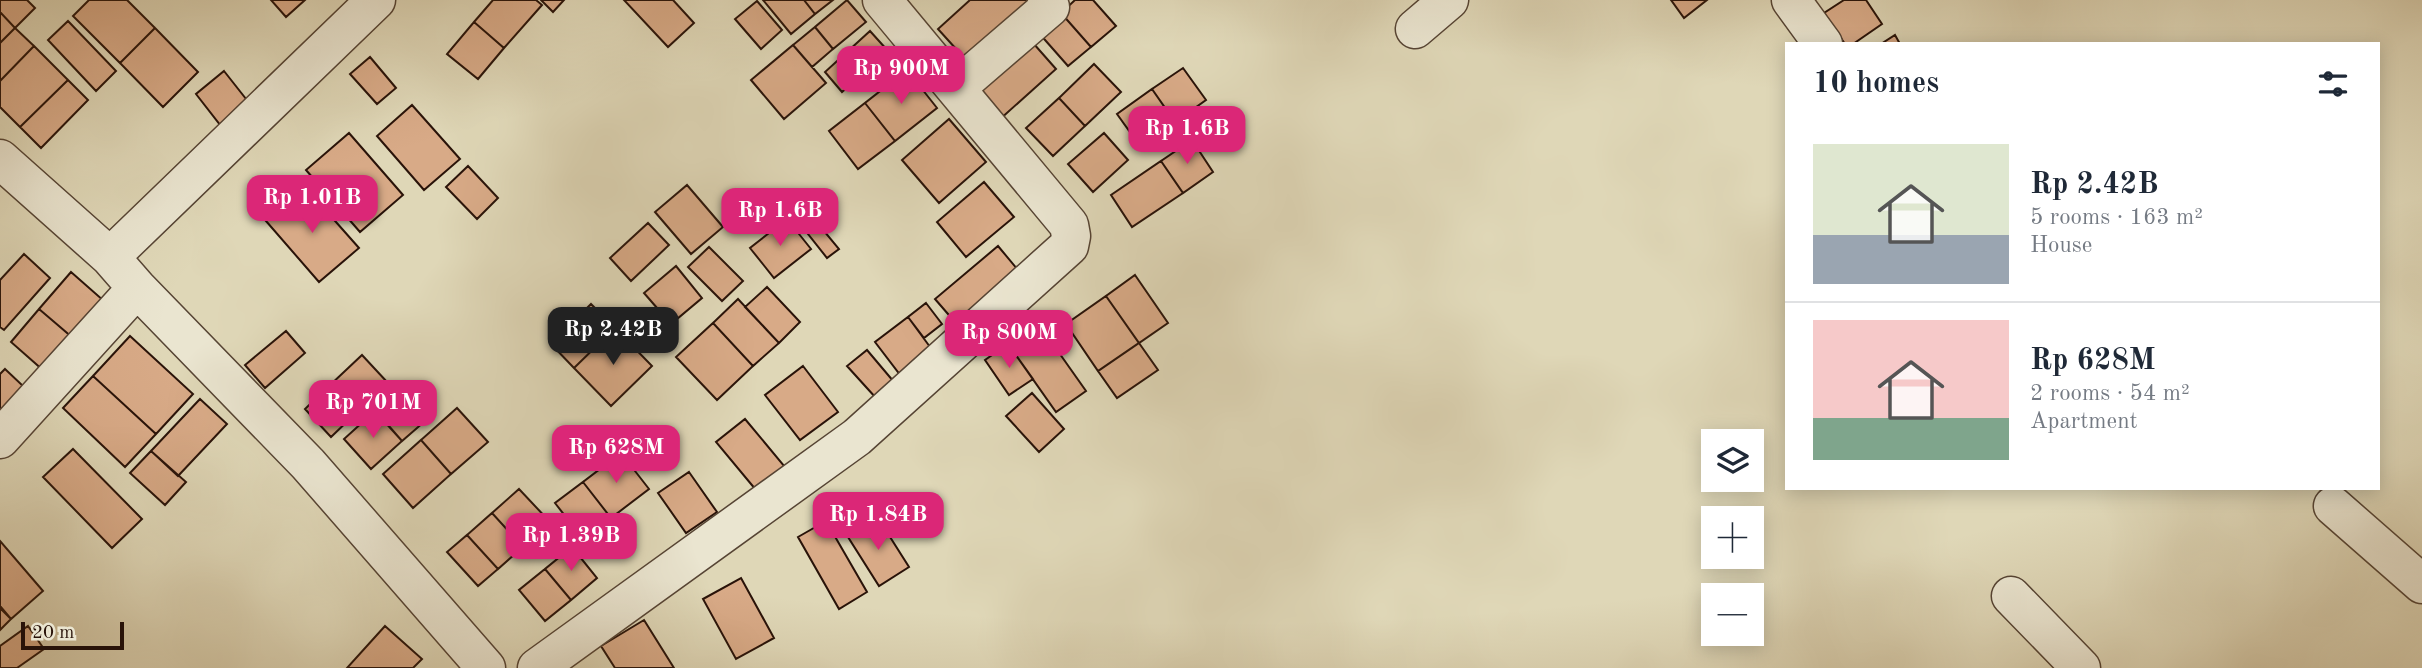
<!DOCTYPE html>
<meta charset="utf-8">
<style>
:root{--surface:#fff;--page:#f2f2f3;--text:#1f2937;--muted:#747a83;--line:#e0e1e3;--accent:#db2777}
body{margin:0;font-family:"Old Standard TT",serif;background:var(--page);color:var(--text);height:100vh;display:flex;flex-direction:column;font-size:26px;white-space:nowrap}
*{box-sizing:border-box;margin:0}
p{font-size:23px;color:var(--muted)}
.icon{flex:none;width:38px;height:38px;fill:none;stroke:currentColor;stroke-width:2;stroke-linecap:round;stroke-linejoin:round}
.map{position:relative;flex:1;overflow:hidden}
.drawer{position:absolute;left:1785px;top:42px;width:595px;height:448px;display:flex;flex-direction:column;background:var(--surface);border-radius:0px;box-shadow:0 4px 18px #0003}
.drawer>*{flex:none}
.buttons{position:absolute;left:1701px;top:429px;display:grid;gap:14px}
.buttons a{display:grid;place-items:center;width:63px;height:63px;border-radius:0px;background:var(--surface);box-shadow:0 4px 18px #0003;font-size:35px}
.scale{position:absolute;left:21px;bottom:18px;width:103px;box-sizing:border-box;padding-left:7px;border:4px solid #291309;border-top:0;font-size:19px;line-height:24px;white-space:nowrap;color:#291309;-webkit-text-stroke:5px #eae5d0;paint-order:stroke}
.price{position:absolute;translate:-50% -60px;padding:0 16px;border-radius:14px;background:var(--accent);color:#fff;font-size:23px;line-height:46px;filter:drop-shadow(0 2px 4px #0008)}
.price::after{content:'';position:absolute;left:50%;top:42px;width:21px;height:16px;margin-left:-10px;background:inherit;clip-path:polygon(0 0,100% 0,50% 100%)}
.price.active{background:#222;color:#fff}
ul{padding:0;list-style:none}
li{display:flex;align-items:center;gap:21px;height:175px;padding:0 28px}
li+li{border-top:2px solid var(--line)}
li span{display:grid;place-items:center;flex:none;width:196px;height:140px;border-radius:0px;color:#555}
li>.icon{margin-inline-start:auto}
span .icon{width:84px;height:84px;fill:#fffc;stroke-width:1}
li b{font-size:30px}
h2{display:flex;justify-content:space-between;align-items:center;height:84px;padding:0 28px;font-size:30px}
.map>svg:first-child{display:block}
.building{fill:#d8aa87;stroke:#291309;stroke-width:2}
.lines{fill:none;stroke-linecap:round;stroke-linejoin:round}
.minor-casing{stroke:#564434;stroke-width:41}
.minor{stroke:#eae5d0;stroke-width:38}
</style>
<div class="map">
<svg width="2422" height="668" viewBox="0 0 2422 668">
<rect width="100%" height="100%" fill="#dfd7b7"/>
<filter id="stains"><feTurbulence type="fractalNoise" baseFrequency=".00286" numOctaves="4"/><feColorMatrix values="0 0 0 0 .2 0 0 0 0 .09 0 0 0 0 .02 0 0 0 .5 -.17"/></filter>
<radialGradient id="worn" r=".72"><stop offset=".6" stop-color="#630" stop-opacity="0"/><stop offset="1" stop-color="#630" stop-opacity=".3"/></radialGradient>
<!-- building -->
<path class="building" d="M0,0H27L35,8L15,28L0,12Z
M89,0H127L155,28L120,63L73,16Z
M271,0H305L286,17Z
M493,0H536L542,5L504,48L474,22Z
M541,0H564L553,12Z
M624,0H673L694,23L668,47Z
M763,0H804L815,14L791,34Z
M804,0H833L815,14Z
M847,0L866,22L833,49L815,27Z
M970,0H1029L966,60L938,29Z
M1075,0H1093L1116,26L1091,47L1061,13Z
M1671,0H1707L1684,18Z
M1844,0H1866L1882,24L1853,44H1845L1824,13Z
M757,1L782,30L761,49L735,19Z
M0,12L15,28L0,43Z
M1061,13L1091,47L1068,66L1038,32Z
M68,21L116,71L96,91L48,40Z
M474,22L504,48L478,79L447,54Z
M815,27L833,49L812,67L793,45Z
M15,28L34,46L0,81V43Z
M155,28L198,72L163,107L120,63Z
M870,31L888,51L842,92L825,72Z
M1026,35L1056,69L999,120L968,86Z
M1895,35L1900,44H1881Z
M793,45L826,83L784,119L751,80Z
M34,46L68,80L20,127L0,107V81Z
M370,57L396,88L377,104L350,74Z
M1094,64L1121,92L1085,126L1059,98Z
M1183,68L1206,100L1175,122L1152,89Z
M907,70L937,108L895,141L865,103Z
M224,71L250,104L221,126L196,94Z
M68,80L88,100L41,148L20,127Z
M1152,89L1175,122L1140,146L1117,114Z
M1059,98L1085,126L1053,156L1026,128Z
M865,103L895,141L858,169L829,131Z
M412,105L460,159L424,190L377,136Z
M949,119L986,162L939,203L902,160Z
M349,133L403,195L360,232L306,170Z
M1104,133L1128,160L1093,192L1068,164Z
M1192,140L1213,172L1183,193L1161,161Z
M1161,161L1183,193L1132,227L1111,195Z
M468,166L498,198L477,219L446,187Z
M984,182L1014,217L966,257L937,222Z
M687,185L723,227L691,254L655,212Z
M305,187L359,248L319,282L266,221Z
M800,202L839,249L827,258L789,210Z
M787,219L811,249L774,278L750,248Z
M648,223L669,245L631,281L610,258Z
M998,246L1023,276L961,329L935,299Z
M709,247L743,281L722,301L688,267Z
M24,254L50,278L4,330L0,327V280Z
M676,266L702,298L671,324L644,293Z
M71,272L104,301L73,338L39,309Z
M1135,275L1168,323L1139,343L1106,296Z
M767,287L800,322L779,343L745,307Z
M1106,296L1139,343L1098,371L1066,324Z
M738,299L779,343L753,366L713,323Z
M926,303L942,324L924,338L908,317Z
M591,304L615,328L574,368L551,344Z
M39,309L73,338L44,371L11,342Z
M908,317L933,351L901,376L875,342Z
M713,323L753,366L717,400L676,357Z
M1038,323L1086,391L1056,412L1008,344Z
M615,328L652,366L611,406L574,368Z
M286,331L305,353L265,388L245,365Z
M130,336L193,394L156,434L93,376Z
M1139,343L1158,370L1117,398L1098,371Z
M1008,344L1033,379L1009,395L985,360Z
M867,350L894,382L876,398L847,366Z
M362,355L388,383L354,415L328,387Z
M803,366L838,412L800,440L765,395Z
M5,369L23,386L0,411V374Z
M93,376L156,434L125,467L63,408Z
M328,387L354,415L331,437L305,409Z
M1032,393L1064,429L1039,452L1006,416Z
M403,398L424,422L402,441L381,417Z
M200,399L227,424L178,476L151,451Z
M457,408L488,442L451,474L421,440Z
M375,411L402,441L371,469L344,439Z
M745,419L785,467L756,490L716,442Z
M421,440L451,474L413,508L383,474Z
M73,449L142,519L112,548L43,477Z
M151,451L186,482L165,505L130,473Z
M621,453L649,489L611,518L583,482Z
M689,472L717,512L686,533L658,493Z
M583,482L611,518L583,539L555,503Z
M519,489L550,522L523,547L492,513Z
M492,513L523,547L498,569L467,535Z
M878,518L909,567L879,586L848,537Z
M826,521L867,592L839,609L798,537Z
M467,535L498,569L478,586L447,552Z
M0,541L43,591L11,619L0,606Z
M572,547L597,578L571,600L545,569Z
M545,569L571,600L545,621L519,590Z
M741,578L774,638L736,659L703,599Z
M0,608L11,619L0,630Z
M644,620L674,668H615L601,646Z
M28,626L44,649L17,668H0V646Z
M385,626L422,659L413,668H347Z"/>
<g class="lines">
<defs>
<path id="minor" d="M1791,0L1823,44
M1415,29L1449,0
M957,87L1050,7L1047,0
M0,159L110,257L137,288L308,464L486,668
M110,257L376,0
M0,439L137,288
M2333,506L2422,584
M2011,596L2081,668
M537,668L857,437L1069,246L1071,236L1069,225L882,0"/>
</defs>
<!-- minor casing -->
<use href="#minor" class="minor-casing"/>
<!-- minor -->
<use href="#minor" class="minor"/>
</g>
<rect width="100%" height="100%" filter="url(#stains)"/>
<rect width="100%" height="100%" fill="url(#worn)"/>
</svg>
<div class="buttons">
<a><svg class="icon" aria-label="layers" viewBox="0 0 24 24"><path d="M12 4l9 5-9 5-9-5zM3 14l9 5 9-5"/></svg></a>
<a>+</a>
<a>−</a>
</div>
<div class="scale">20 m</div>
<b class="price" style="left:901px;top:106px">Rp 900M</b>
<b class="price" style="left:1187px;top:166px">Rp 1.6B</b>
<b class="price" style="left:312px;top:235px">Rp 1.01B</b>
<b class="price" style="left:780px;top:248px">Rp 1.6B</b>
<b class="price active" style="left:613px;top:367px">Rp 2.42B</b>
<b class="price" style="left:1009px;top:370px">Rp 800M</b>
<b class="price" style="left:373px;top:440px">Rp 701M</b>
<b class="price" style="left:616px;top:485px">Rp 628M</b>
<b class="price" style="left:878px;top:552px">Rp 1.84B</b>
<b class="price" style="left:571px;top:573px">Rp 1.39B</b>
<section class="drawer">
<h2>10 homes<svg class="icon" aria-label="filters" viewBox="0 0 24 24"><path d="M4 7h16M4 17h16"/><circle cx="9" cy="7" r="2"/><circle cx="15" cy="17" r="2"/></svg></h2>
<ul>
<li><span style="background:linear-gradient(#dfe7d0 65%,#9aa5b1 0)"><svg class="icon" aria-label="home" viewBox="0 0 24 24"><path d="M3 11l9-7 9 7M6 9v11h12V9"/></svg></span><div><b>Rp 2.42B</b><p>5 rooms · 163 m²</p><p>House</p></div></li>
<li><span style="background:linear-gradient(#f6c9c9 70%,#7fa58c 0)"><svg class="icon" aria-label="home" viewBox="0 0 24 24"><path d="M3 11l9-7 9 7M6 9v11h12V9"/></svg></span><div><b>Rp 628M</b><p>2 rooms · 54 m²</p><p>Apartment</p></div></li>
</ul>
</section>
</div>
